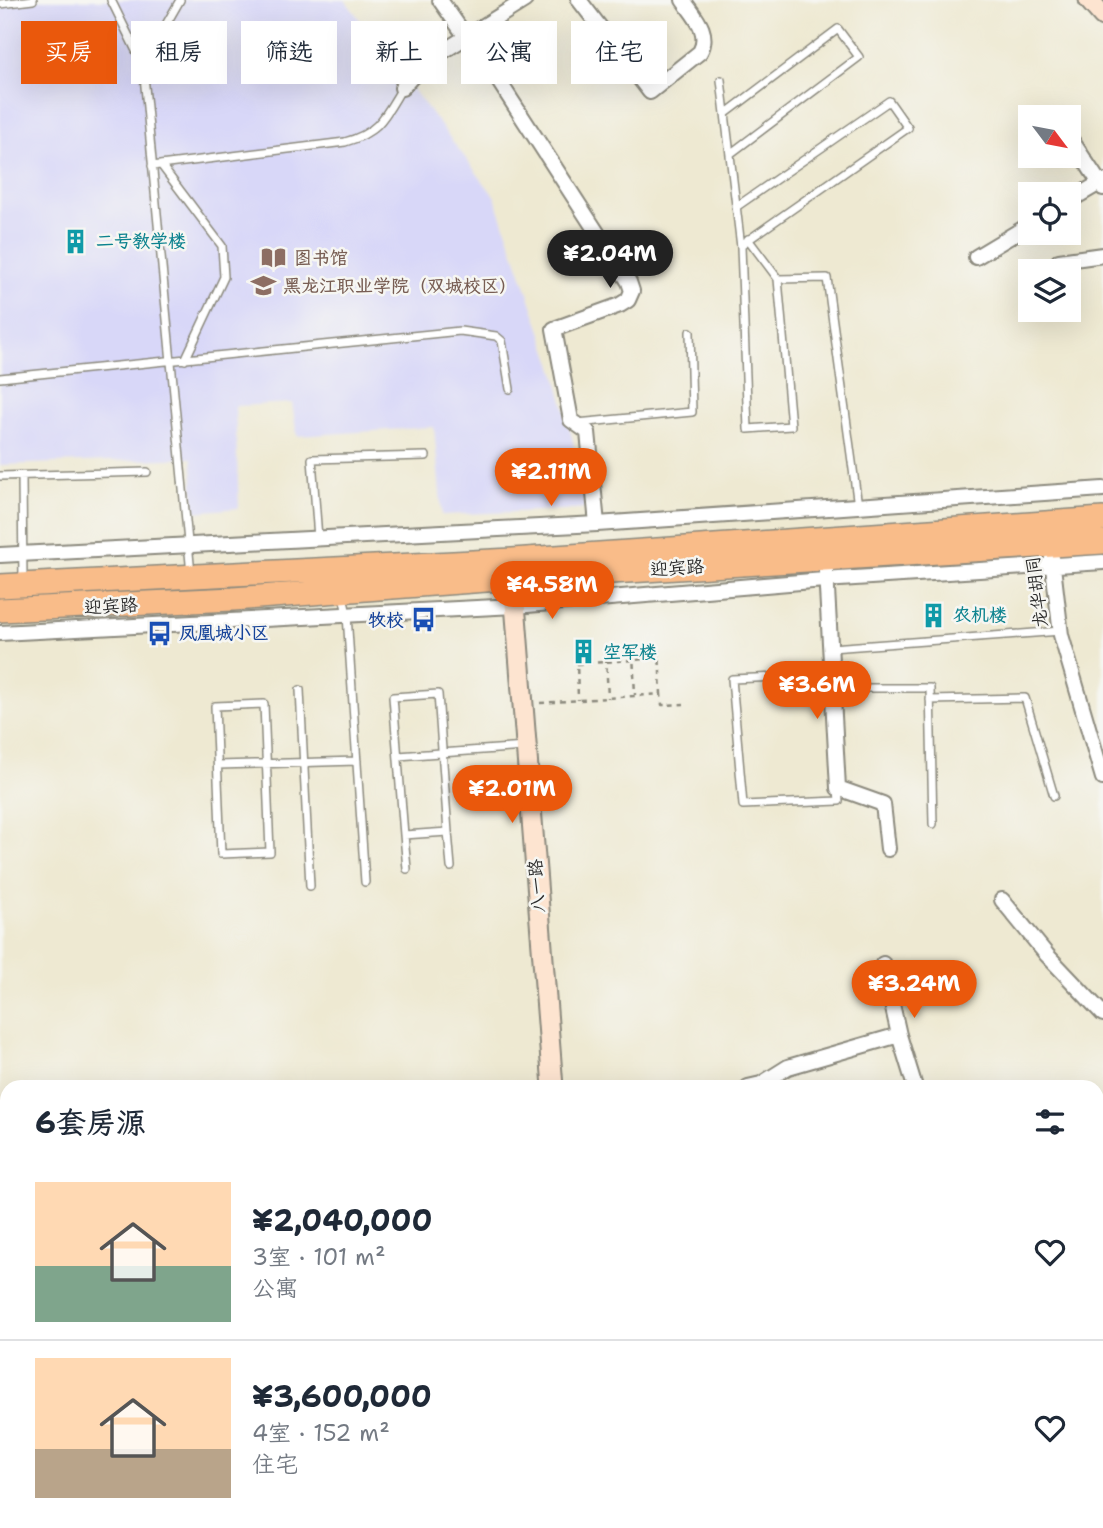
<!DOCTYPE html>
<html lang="zh">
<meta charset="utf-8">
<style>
:root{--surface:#fff;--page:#f6f6f7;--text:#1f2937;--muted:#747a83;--line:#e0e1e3;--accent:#ea580c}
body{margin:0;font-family:"Shantell Sans","LXGW WenKai TC",sans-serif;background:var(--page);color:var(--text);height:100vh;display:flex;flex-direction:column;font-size:26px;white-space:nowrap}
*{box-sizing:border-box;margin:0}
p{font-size:23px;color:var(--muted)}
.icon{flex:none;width:38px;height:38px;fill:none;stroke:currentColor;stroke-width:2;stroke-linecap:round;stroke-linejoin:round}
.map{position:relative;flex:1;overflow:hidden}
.drawer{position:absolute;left:0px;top:1080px;width:1104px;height:450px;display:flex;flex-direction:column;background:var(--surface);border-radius:21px 21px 0 0;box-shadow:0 7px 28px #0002}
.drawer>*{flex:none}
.top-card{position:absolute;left:21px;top:21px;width:700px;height:63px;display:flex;gap:14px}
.needle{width:46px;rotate:122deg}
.buttons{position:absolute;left:1018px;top:105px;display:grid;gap:14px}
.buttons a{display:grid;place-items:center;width:63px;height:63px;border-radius:0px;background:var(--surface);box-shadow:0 7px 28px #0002;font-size:35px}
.price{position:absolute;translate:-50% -60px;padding:0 16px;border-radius:24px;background:var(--accent);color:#fff;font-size:23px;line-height:46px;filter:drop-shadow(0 2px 4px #0008)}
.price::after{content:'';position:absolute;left:50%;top:42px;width:21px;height:16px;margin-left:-10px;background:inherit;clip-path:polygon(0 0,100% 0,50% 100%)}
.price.current{background:#222;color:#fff}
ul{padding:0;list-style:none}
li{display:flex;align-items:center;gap:21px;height:175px;padding:0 35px}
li+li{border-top:2px solid var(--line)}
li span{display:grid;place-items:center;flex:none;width:196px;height:140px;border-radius:0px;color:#555}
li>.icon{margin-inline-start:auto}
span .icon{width:84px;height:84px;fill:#fffc;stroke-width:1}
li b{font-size:30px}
h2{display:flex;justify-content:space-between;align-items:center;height:84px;padding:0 35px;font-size:30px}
.pill{padding:0 24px;border-radius:0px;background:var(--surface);box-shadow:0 7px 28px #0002;font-size:24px;line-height:63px}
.pill.current{background:var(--accent);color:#fff}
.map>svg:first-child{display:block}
.built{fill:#d8d7f8}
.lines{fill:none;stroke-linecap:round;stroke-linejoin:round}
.lane-casing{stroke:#8c8a7e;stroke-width:10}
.street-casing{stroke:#8c8a7e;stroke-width:18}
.secondary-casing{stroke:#8c8a7e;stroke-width:23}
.primary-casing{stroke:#8c8a7e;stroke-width:26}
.path{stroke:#8c8a7e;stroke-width:2.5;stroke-dasharray:5 5;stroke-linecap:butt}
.lane{stroke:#fff;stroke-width:7}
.street{stroke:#fff;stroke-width:14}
.secondary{stroke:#fde4d0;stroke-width:19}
.primary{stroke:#f9bc89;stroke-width:23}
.labels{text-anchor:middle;stroke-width:5;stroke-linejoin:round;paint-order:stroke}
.culture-label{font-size:18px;font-weight:bold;fill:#0d838f;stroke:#f6f6f2;text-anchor:start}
.education-label{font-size:18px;font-weight:bold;fill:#785e54;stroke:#f6f6f2;text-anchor:start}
.street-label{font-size:18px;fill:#2b2b2b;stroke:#f6f6f2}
.transit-label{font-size:18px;font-weight:bold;fill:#164399;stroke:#f6f6f2;text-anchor:end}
</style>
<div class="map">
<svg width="1103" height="1528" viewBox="0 0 1103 1528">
<rect width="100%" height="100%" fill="#f6f6f2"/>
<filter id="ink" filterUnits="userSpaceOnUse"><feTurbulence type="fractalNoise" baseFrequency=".0143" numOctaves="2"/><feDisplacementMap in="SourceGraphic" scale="14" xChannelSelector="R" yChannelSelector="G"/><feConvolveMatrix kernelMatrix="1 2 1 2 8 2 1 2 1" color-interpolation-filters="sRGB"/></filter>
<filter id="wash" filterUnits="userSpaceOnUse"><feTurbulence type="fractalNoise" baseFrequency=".00686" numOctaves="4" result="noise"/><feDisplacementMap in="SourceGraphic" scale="28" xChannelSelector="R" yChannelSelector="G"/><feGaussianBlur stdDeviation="1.57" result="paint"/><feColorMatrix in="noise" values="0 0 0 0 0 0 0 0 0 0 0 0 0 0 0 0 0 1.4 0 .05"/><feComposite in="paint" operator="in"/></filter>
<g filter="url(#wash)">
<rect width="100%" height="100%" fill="#eee9d2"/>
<!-- built -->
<path class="built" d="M0,0H345L495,197L556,375L582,477L585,509L442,515L434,427L297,436L292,403L235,406L239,508L194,512L192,458L0,465Z"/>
</g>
<g filter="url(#ink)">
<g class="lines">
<defs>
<path id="lane" d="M111,0L143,65L191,574
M0,4L33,0
M143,65L180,0
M721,80L741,247L748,429L791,426L778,279L827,278L858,506
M725,114L838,29L859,57L730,154
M161,165L222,246L224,277L185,360
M152,166L345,142C379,133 385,116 402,88
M736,207L889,101L908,128L741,245
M748,239L778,279
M0,378L460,331L496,336L502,341L510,389
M577,423L692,412L690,332
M0,476L147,472
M22,476L23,581
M318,538L312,459L426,456
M343,595L347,615L365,882
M831,648L1061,631
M777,677L732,679L743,805L839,801L838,789
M833,688H930L933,824
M300,690L310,886
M438,694L448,832L404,835L393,697Z
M930,700L1025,698L1054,796
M264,704L270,852L221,854L215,706Z
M398,756L526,747
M218,765L357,761
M448,832L451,867
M404,835L407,869"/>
<path id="street" d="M440,0L466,37
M579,0L650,92L700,52C711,32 694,16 683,0
M469,35L629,282L632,291L628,300L620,305L554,329L571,420L588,432L597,524
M402,88L423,64L525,0
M1072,141L1103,188
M1069,201L1103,181
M976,257L1031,224
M1059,261L1103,255
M0,555L597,524L1103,489
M1052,558L1061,635L1103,778
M826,571L838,788L883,804L888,849
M0,633L515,606L824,580L1103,562
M1002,900L1047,955L1103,1014
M883,964L899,1035L915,1087
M748,1087L761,1084L788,1067L899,1035
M1097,1195L1103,1193
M1044,1522L1045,1528"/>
<path id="secondary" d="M1089,0L1103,16
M512,565L553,1087
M587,1522V1528"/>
<path id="primary" d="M0,586L512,560L1103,519
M0,610L233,599L513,578L1103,542"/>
</defs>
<!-- lane casing -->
<use href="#lane" class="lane-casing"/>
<!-- street casing -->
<use href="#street" class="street-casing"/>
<!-- secondary casing -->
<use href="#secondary" class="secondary-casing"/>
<!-- primary casing -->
<use href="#primary" class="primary-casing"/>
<!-- path -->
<path class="path" d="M659,650L661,694
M633,653L635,695
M606,657L608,698
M577,659L578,700
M577,664L660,658
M540,703L661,694L662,705L684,704"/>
<!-- lane -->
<use href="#lane" class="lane"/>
<!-- street -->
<use href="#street" class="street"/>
<!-- secondary -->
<use href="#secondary" class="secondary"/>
<!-- primary -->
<use href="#primary" class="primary"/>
</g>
</g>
<!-- icons -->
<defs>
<symbol id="building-bare" viewBox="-9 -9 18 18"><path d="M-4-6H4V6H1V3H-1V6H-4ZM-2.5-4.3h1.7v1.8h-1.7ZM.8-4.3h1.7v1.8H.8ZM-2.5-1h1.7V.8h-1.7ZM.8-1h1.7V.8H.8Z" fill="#0f9aa8" stroke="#f6f6f2" stroke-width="2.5" paint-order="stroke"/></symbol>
<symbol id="library-bare" viewBox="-9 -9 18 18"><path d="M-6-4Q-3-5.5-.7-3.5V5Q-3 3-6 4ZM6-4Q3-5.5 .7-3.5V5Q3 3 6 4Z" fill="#8d6e63" stroke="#f6f6f2" stroke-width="2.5" paint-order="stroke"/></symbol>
<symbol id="university-bare" viewBox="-9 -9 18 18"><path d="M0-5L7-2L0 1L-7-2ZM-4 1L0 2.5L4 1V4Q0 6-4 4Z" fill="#8d6e63" stroke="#f6f6f2" stroke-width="2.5" paint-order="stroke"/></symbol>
<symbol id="bus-bare" viewBox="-9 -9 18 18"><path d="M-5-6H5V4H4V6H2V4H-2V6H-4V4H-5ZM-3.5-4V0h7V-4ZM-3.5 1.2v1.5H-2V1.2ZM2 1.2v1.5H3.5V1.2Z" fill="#1a4fb4" stroke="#f6f6f2" stroke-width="2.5" paint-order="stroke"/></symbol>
</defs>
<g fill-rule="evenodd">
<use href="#building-bare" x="58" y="224" width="35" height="35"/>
<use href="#library-bare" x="256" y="240" width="35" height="35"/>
<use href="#university-bare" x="246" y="268" width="35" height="35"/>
<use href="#building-bare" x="916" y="598" width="35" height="35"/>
<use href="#bus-bare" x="406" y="602" width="35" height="35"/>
<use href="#bus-bare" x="142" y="616" width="35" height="35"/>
<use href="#building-bare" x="566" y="634" width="35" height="35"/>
</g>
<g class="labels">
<!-- culture labels -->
<g class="culture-label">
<text x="96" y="247">二号教学楼</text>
<text x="953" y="621">农机楼</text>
<text x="603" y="658">空军楼</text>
</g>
<!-- education labels -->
<g class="education-label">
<text x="294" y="264">图书馆</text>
<text x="283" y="292">黑龙江职业学院（双城校区）</text>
</g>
<!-- street labels -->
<g class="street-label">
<text transform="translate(677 568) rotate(-4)" y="6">迎宾路</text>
<text transform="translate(1037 592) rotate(-97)" y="6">龙华胡同</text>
<text transform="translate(111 606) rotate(-3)" y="6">迎宾路</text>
<text transform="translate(537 886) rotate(-94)" y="6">八一路</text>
</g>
<!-- transit labels -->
<g class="transit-label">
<text x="404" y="626">牧校</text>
<text x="179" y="639" text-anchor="start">凤凰城小区</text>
</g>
</g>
</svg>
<div class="buttons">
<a><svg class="needle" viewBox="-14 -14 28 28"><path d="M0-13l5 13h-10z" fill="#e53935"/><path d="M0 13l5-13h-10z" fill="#747a83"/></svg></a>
<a><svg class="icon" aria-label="locate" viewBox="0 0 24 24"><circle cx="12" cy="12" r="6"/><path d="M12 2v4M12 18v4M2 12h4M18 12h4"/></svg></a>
<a><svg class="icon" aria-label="layers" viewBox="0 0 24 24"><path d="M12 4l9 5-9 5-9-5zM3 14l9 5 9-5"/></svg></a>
</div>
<b class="price current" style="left:610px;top:290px">¥2.04M</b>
<b class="price" style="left:551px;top:508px">¥2.11M</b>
<b class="price" style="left:552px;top:621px">¥4.58M</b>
<b class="price" style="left:817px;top:721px">¥3.6M</b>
<b class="price" style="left:512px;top:825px">¥2.01M</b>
<b class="price" style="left:914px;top:1020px">¥3.24M</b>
<div class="top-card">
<a class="pill current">买房</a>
<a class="pill">租房</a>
<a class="pill">筛选</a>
<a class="pill">新上</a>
<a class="pill">公寓</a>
<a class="pill">住宅</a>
</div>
<section class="drawer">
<h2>6套房源<svg class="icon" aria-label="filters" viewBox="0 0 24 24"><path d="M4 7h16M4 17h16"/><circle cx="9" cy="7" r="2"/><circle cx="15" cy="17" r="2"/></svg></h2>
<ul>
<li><span style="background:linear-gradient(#ffd9b3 60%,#7fa58c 0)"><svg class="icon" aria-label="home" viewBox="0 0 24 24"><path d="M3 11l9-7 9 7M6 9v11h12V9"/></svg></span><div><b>¥2,040,000</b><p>3室 · 101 m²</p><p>公寓</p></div><svg class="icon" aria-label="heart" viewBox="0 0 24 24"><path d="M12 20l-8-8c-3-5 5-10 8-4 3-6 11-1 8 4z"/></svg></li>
<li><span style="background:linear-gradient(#ffd9b3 65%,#b9a48a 0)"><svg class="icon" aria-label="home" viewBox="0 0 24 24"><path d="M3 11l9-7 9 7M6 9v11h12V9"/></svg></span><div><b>¥3,600,000</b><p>4室 · 152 m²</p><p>住宅</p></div><svg class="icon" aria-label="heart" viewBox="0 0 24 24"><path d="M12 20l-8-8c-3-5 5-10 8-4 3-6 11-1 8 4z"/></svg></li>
</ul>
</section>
</div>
